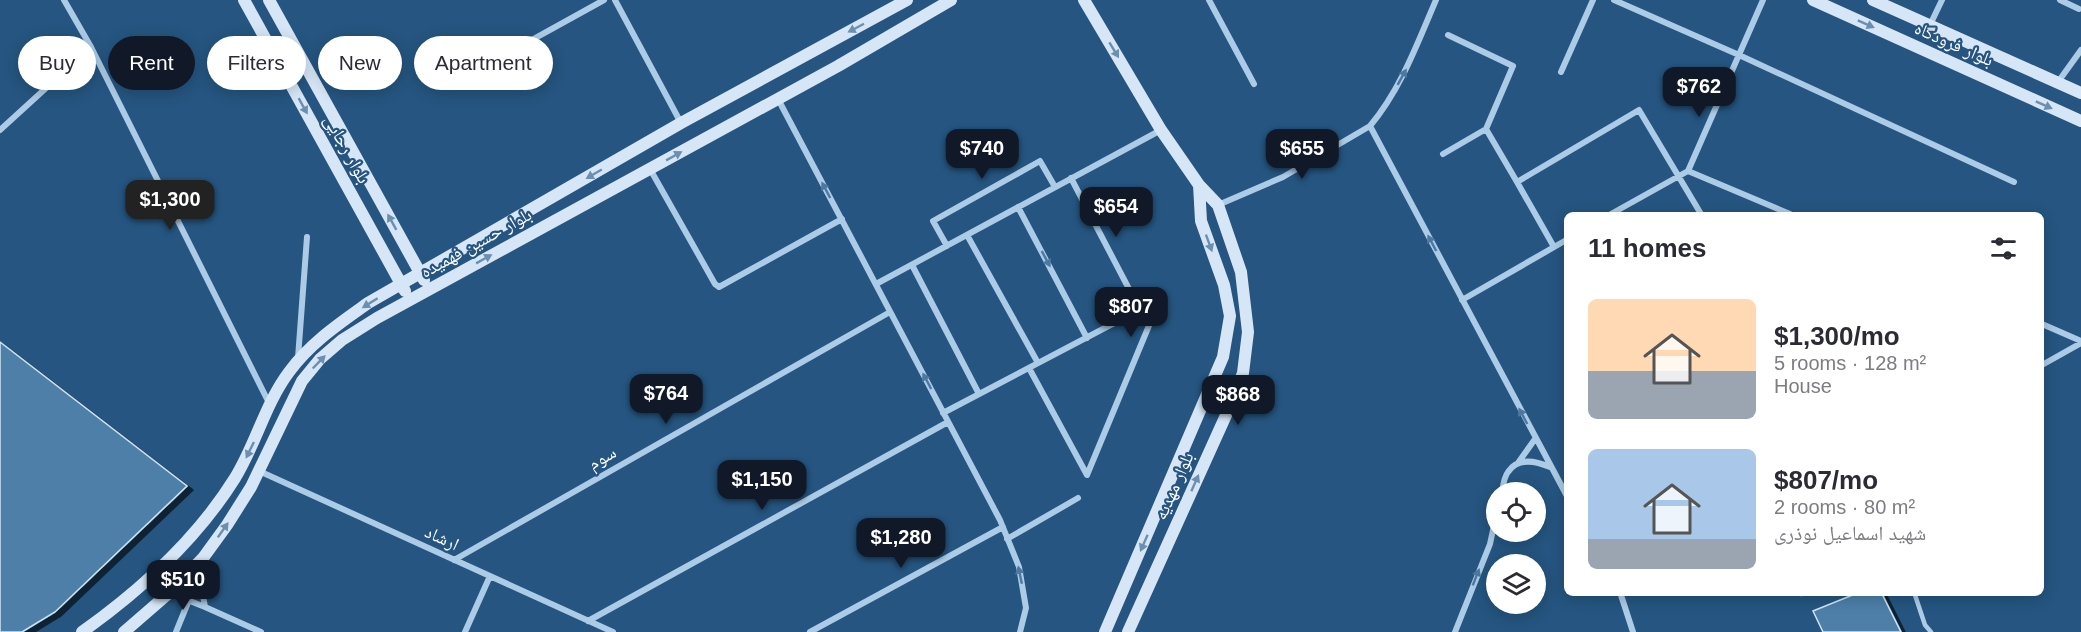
<!DOCTYPE html>
<meta charset="utf-8">
<style>
:root{--surface:#fff;--page:#f2f2f3;--text:#2b2b33;--muted:#7c7c81;--accent:#111827}
body{margin:0;font-family:Arial,"Noto Naskh Arabic",sans-serif;background:var(--page);color:var(--text);height:100vh;display:flex;flex-direction:column;font-size:22px;white-space:nowrap}
*{box-sizing:border-box;margin:0}
p{font-size:20px;color:var(--muted)}
.icon{flex:none;width:33px;height:33px;fill:none;stroke:currentColor;stroke-width:2;stroke-linecap:round;stroke-linejoin:round}
.map{position:relative;flex:1;overflow:hidden}
.side{position:absolute;left:1564px;top:212px;width:480px;height:384px;display:flex;flex-direction:column;background:var(--surface);border-radius:9px;box-shadow:0 3px 15px #0003}
.side>*{flex:none}
.top-card{position:absolute;left:18px;top:36px;width:570px;height:54px;display:flex;gap:12px}
.tools{position:absolute;left:1486px;top:482px;display:grid;gap:12px}
.tools a{display:grid;place-items:center;width:60px;height:60px;border-radius:50%;background:var(--surface);box-shadow:0 3px 15px #0003;font-size:30px}
.price{position:absolute;translate:-50% -51px;padding:0 14px;border-radius:12px;background:var(--accent);color:#fff;font-size:20px;line-height:39px;filter:drop-shadow(0 2px 3px #0008)}
.price::after{content:'';position:absolute;left:50%;top:36px;width:18px;height:14px;margin-left:-9px;background:inherit;clip-path:polygon(0 0,100% 0,50% 100%)}
.price.selected{background:#222;color:#fff}
ul{padding:0;list-style:none}
li{display:flex;align-items:center;gap:18px;height:150px;padding:0 24px}
li span{display:grid;place-items:center;flex:none;width:168px;height:120px;border-radius:9px;color:#555}
li>.icon{margin-inline-start:auto}
span .icon{width:72px;height:72px;fill:#fffc;stroke-width:1}
li b{font-size:26px}
h2{display:flex;justify-content:space-between;align-items:center;height:72px;padding:0 24px;font-size:26px}
.chip{padding:0 21px;border-radius:27px;background:var(--surface);box-shadow:0 3px 15px #0003;font-size:21px;line-height:54px}
.chip.selected{background:var(--accent);color:#fff}
.map>svg:first-child{display:block}
.building{fill:#4d7fa9;stroke:#cfe4f5;stroke-width:1.5;filter:url(#shadow)}
.lines{fill:none;stroke-linecap:round;stroke-linejoin:round}
.lane{stroke:#accbe6;stroke-width:4.5}
.street{stroke:#accbe6;stroke-width:6}
.secondary{stroke:#d6e6f6;stroke-width:12}
.oneway{fill:#6c8faf}
.oneway2{fill:#4e789f}
.labels{text-anchor:middle;stroke-width:4.5;stroke-linejoin:round;paint-order:stroke}
.street-label{font-size:18px;fill:#fff;stroke:#255580}
</style>
<div class="map">
<svg width="2081" height="632" viewBox="0 0 2081 632">
<defs>
<filter id="shadow"><feDropShadow dx="6" dy="4" stdDeviation="0" flood-color="#0009"/></filter>
</defs>
<rect width="100%" height="100%" fill="#255580"/>
<!-- building -->
<path class="building" d="M0,342L187,486L55,612L22,632H0Z
M1860,592H1881L1901,632H1823L1813,611Z"/>
<g class="lines">
<!-- lane -->
<path class="lane" d="M1914,592L1925,625L1931,632
M1801,594L1805,592"/>
<!-- street -->
<path class="street" d="M64,0L91,47L269,403
M615,0L681,123
M1209,0L1254,84
M1614,0L1739,55L2014,182
M2060,0L2079,9
M1930,25L1942,0
M1448,35L1513,66L1486,129L1517,182
M490,63L604,0
M1561,72L1593,0
M2058,82L2081,50
M778,99L1000,520L1019,567L1026,608L1020,632
M1370,126L1568,498
M0,130L91,47
M1443,154L1486,129
M650,169L715,284L719,287L842,219
M1688,171L1790,214
M1071,178L1140,310
M1218,205L1283,177L1370,126C1401,89 1417,44 1436,0
M1018,207L1087,338
M1611,214L1688,171L1763,0
M967,235L1038,363
M947,246L933,221L1040,161L1055,187
M1554,247L1517,182L1639,110L1701,214
M912,265L979,394
M876,284L1161,130
M1462,300L1568,239
M2042,324L2081,341
M298,358L307,237
M2042,365L2081,343
M943,413L1160,299L1087,475L1029,368
M1518,463L1535,439
M259,471L613,632
M1502,492C1503,486 1504,477 1508,472C1518,457 1536,461 1550,467
M1007,539L1078,498
M454,560L890,312
M203,561L200,579L205,607L261,632
M1620,592L1633,632
M170,593L205,607
M588,621L948,422
M176,632L189,600
M465,632L490,576
M810,632L1003,527
M1455,632L1490,544L1497,511"/>
<!-- secondary -->
<path class="secondary" d="M244,0L405,291
M269,0L424,280
M1084,0L1161,130L1199,185L1218,205L1241,272L1248,332L1243,373L1227,413L1128,632
M1813,0L2081,121
M1873,0L2081,93
M82,632C141,590 197,539 235,478C256,444 265,404 289,372C310,343 340,323 368,303L681,123L907,0
M124,632L169,593L203,558L227,525L251,487L302,381L320,359L342,340L377,318L838,66L951,0
M1105,632L1223,357L1230,316L1224,285L1201,221L1199,185"/>
</g>
<!-- one-way arrows -->
<defs><path id="oneway-solid" d="M-6-.8H1V-3.2L6.5 0L1 3.2V.8H-6Z" transform="scale(1.5)"/></defs>
<g class="oneway">
<use href="#oneway-solid" transform="translate(1866 24) rotate(24)"/>
<use href="#oneway-solid" transform="translate(856 28) rotate(152)"/>
<use href="#oneway-solid" transform="translate(1114 50) rotate(59)"/>
<use href="#oneway-solid" transform="translate(2044 105) rotate(24)"/>
<use href="#oneway-solid" transform="translate(303 106) rotate(61)"/>
<use href="#oneway-solid" transform="translate(674 156) rotate(-29)"/>
<use href="#oneway-solid" transform="translate(594 174) rotate(150)"/>
<use href="#oneway-solid" transform="translate(392 222) rotate(-119)"/>
<use href="#oneway-solid" transform="translate(1209 243) rotate(70)"/>
<use href="#oneway-solid" transform="translate(484 259) rotate(-29)"/>
<use href="#oneway-solid" transform="translate(370 303) rotate(148)"/>
<use href="#oneway-solid" transform="translate(319 362) rotate(-46)"/>
<use href="#oneway-solid" transform="translate(250 450) rotate(116)"/>
<use href="#oneway-solid" transform="translate(1195 483) rotate(-66)"/>
<use href="#oneway-solid" transform="translate(223 530) rotate(-55)"/>
<use href="#oneway-solid" transform="translate(1144 543) rotate(114)"/>
</g>
<g class="oneway2">
<use href="#oneway-solid" transform="translate(1402 77) rotate(-61)"/>
<use href="#oneway-solid" transform="translate(826 190) rotate(-118)"/>
<use href="#oneway-solid" transform="translate(1432 243) rotate(-118)"/>
<use href="#oneway-solid" transform="translate(1046 259) rotate(62)"/>
<use href="#oneway-solid" transform="translate(927 381) rotate(-118)"/>
<use href="#oneway-solid" transform="translate(1523 416) rotate(-118)"/>
<use href="#oneway-solid" transform="translate(1020 575) rotate(-102)"/>
<use href="#oneway-solid" transform="translate(1476 577) rotate(-69)"/>
</g>
<g class="labels">
<!-- street labels -->
<g class="street-label">
<text transform="translate(1954 44) rotate(24)" y="6">بلوار فرودگاه</text>
<text transform="translate(347 149) rotate(61)" y="6">بلوار رجایی</text>
<text transform="translate(476 243) rotate(-29)" y="6">بلوار حسین فهمیده</text>
<text transform="translate(602 458) rotate(-30)" y="6">سوم</text>
<text transform="translate(1174 486) rotate(-66)" y="6">بلوار مهدیه</text>
<text transform="translate(442 538) rotate(25)" y="6">ارشاد</text>
</g>
</g>
</svg>
<div class="tools">
<a><svg class="icon" aria-label="locate" viewBox="0 0 24 24"><circle cx="12" cy="12" r="6"/><path d="M12 2v4M12 18v4M2 12h4M18 12h4"/></svg></a>
<a><svg class="icon" aria-label="layers" viewBox="0 0 24 24"><path d="M12 4l9 5-9 5-9-5zM3 14l9 5 9-5"/></svg></a>
</div>
<b class="price" style="left:1699px;top:118px">$762</b>
<b class="price" style="left:982px;top:180px">$740</b>
<b class="price" style="left:1302px;top:180px">$655</b>
<b class="price selected" style="left:170px;top:231px">$1,300</b>
<b class="price" style="left:1116px;top:238px">$654</b>
<b class="price" style="left:1131px;top:338px">$807</b>
<b class="price" style="left:666px;top:425px">$764</b>
<b class="price" style="left:1238px;top:426px">$868</b>
<b class="price" style="left:762px;top:511px">$1,150</b>
<b class="price" style="left:901px;top:569px">$1,280</b>
<b class="price" style="left:183px;top:611px">$510</b>
<div class="top-card">
<a class="chip">Buy</a>
<a class="chip selected">Rent</a>
<a class="chip">Filters</a>
<a class="chip">New</a>
<a class="chip">Apartment</a>
</div>
<section class="side">
<h2>11 homes<svg class="icon" aria-label="filters" viewBox="0 0 24 24"><path d="M4 7h16M4 17h16"/><circle cx="9" cy="7" r="2"/><circle cx="15" cy="17" r="2"/></svg></h2>
<ul>
<li><span style="background:linear-gradient(#ffd9b3 60%,#9aa5b1 0)"><svg class="icon" aria-label="home" viewBox="0 0 24 24"><path d="M3 11l9-7 9 7M6 9v11h12V9"/></svg></span><div><b>$1,300/mo</b><p>5 rooms · 128 m²</p><p>House</p></div></li>
<li><span style="background:linear-gradient(#a9c7e8 75%,#9aa5b1 0)"><svg class="icon" aria-label="home" viewBox="0 0 24 24"><path d="M3 11l9-7 9 7M6 9v11h12V9"/></svg></span><div><b>$807/mo</b><p>2 rooms · 80 m²</p><p>شهید اسماعیل نوذری</p></div></li>
</ul>
</section>
</div>
